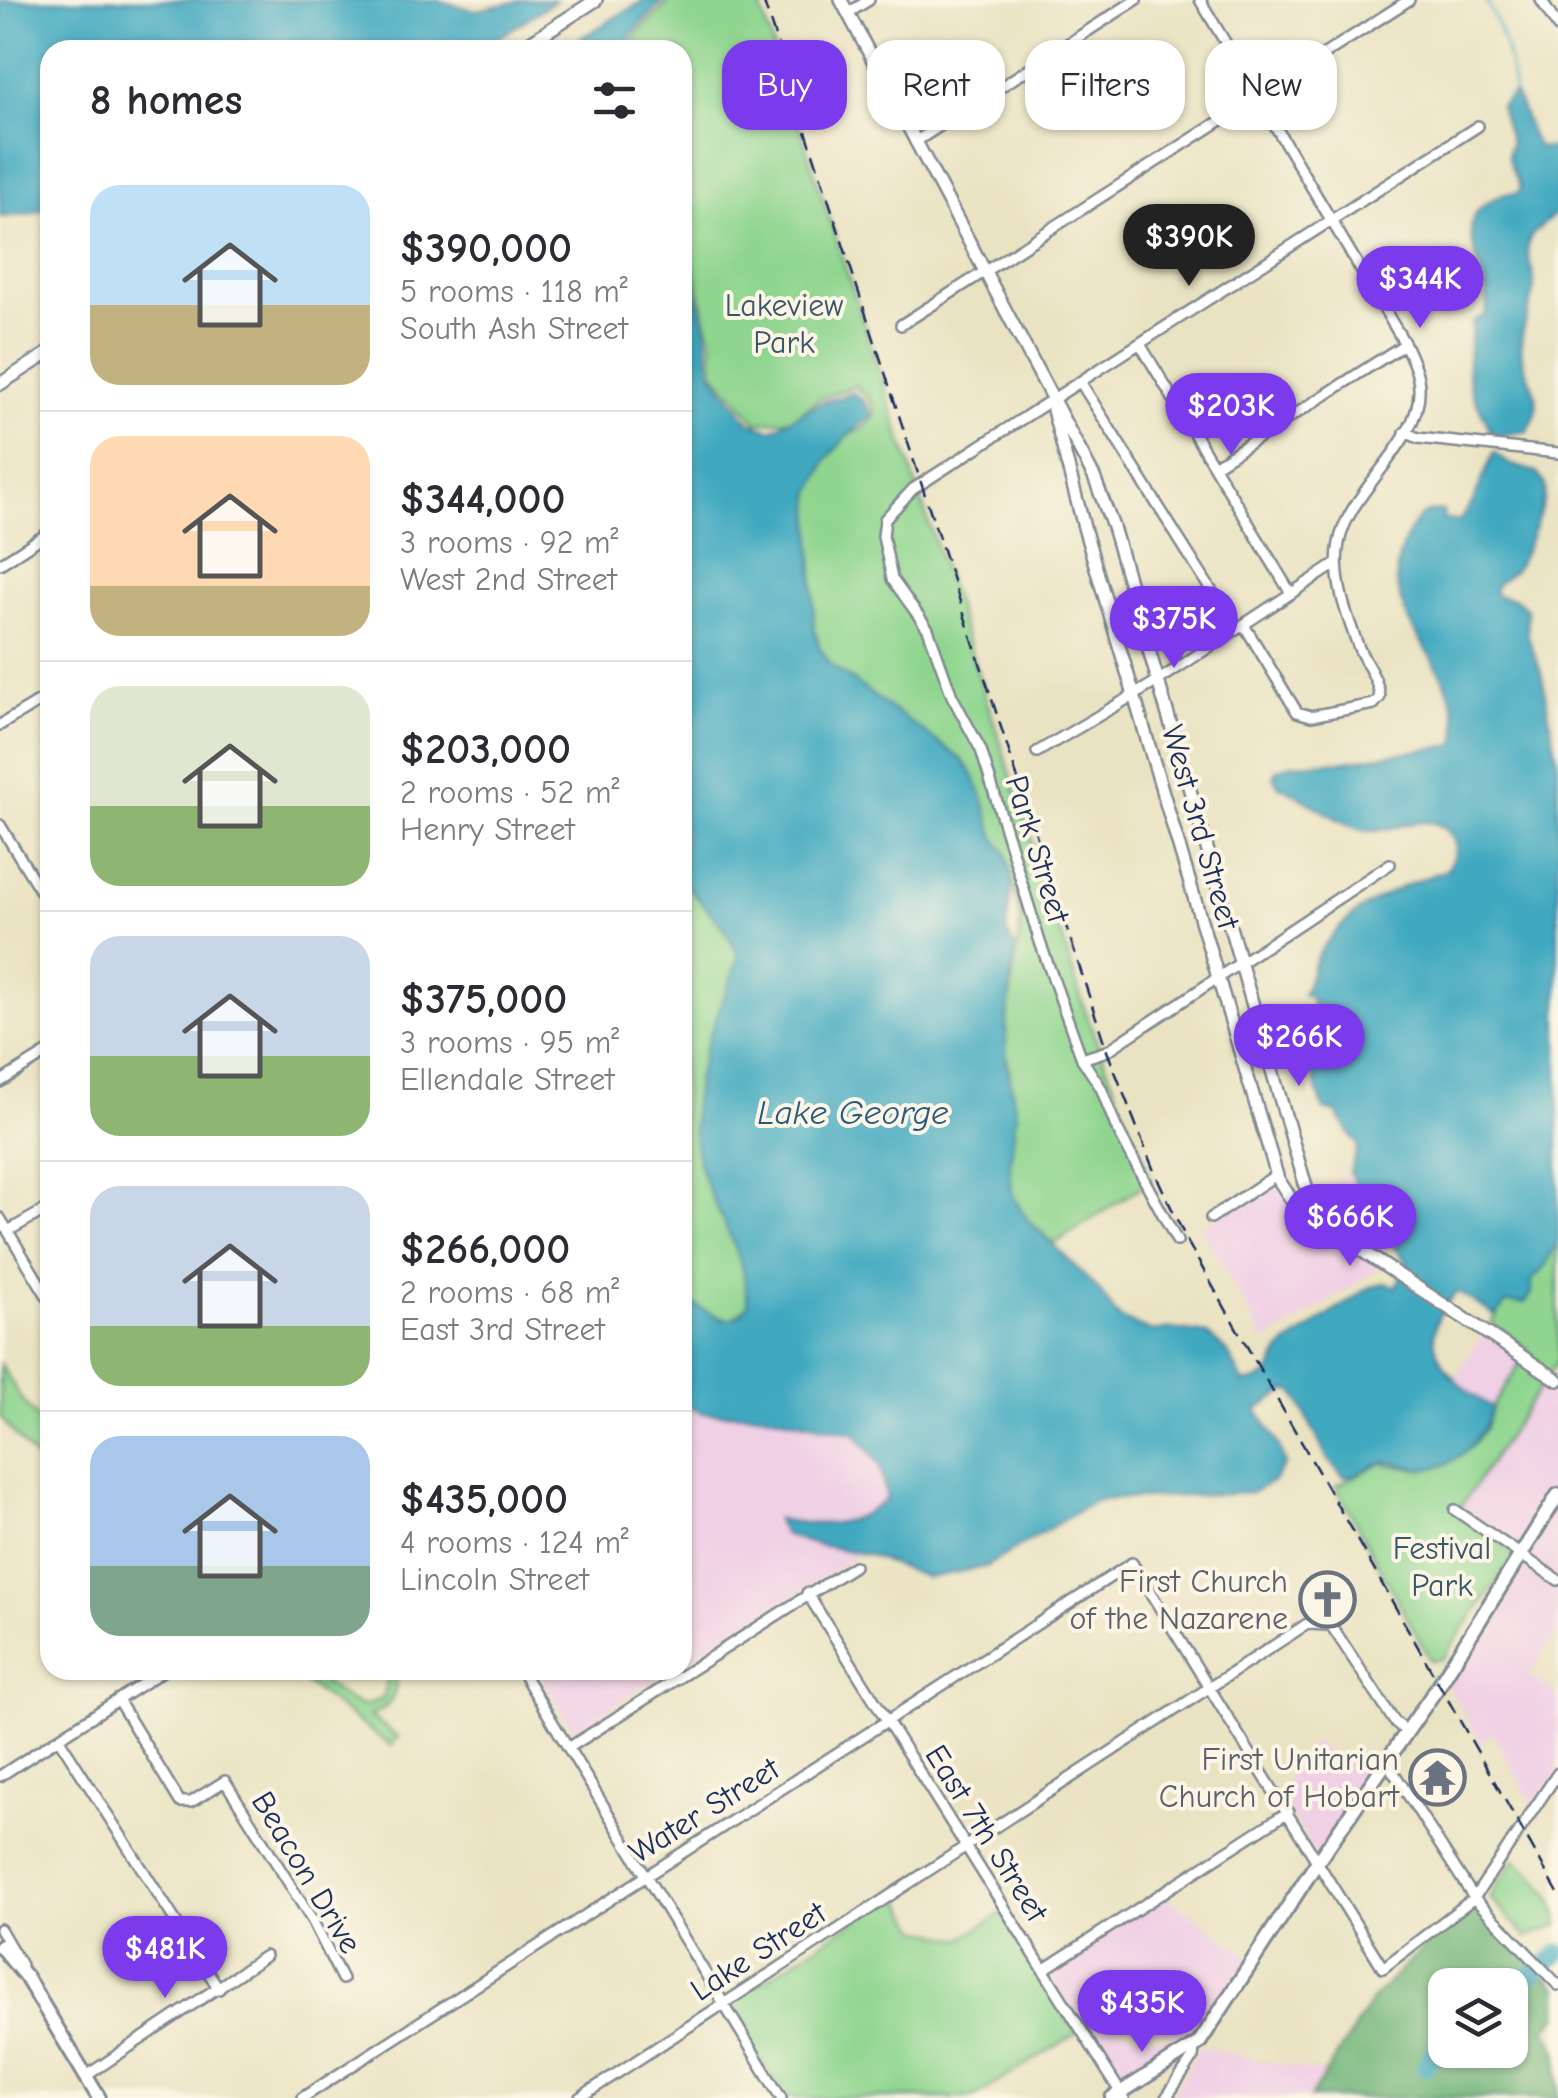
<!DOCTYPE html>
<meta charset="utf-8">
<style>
:root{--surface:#fff;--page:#f7f7f7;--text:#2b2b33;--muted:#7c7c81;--line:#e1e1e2;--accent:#7c3aed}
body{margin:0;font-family:"Comic Neue",sans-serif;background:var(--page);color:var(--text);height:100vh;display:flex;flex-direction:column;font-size:38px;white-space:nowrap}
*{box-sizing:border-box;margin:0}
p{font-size:32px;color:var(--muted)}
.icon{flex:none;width:55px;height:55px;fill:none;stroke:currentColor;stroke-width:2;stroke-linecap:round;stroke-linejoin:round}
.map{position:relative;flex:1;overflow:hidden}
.drawer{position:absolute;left:40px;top:40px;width:652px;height:1640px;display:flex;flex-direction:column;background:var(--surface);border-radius:30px;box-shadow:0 2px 8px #0004}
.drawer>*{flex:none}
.banner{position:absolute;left:722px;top:40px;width:685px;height:90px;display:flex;gap:20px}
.fabs{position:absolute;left:1428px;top:1968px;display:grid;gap:20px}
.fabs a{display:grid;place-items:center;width:100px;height:100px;border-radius:20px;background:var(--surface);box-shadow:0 2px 8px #0004;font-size:50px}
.price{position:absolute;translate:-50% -85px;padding:0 22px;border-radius:35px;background:var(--accent);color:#fff;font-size:32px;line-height:65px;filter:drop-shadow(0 2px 5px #0008)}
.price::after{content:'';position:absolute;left:50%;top:60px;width:30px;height:22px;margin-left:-15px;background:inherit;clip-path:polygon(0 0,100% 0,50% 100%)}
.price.current{background:#222;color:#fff}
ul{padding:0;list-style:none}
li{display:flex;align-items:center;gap:30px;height:250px;padding:0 50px}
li+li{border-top:2px solid var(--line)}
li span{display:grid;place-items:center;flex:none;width:280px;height:200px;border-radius:30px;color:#555}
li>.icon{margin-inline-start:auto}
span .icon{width:120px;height:120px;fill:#fffc;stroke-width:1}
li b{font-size:42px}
h2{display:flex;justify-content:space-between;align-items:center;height:120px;padding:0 50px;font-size:42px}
.pill{padding:0 35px;border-radius:30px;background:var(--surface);box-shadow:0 2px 8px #0004;font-size:35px;line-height:90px}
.pill.current{background:var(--accent);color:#fff}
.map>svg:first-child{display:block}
.built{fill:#f0d0e5}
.green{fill:#8fd58f;stroke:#558276;stroke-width:2.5}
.forest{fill:#73b67a;stroke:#47726c;stroke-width:2.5;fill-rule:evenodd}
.water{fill:#40a9c0;stroke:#2e6c8f;stroke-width:2.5}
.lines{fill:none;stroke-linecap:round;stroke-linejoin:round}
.stream{stroke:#40a9c0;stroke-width:2.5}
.river{stroke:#40a9c0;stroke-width:18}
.minor-casing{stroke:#828990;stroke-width:14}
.tertiary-casing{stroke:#828990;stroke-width:16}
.secondary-casing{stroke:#828990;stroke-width:18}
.minor{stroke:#fff;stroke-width:9}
.tertiary{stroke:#fff;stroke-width:11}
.secondary{stroke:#fff;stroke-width:12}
.rail{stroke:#1b2f5e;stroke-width:2.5;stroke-dasharray:15 8;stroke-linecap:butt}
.labels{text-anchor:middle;stroke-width:8;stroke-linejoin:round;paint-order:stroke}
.park-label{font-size:32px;fill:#38586a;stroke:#fcf5e5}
.street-label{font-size:32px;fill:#1b2f5e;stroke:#fcf5e5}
.worship-label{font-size:32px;fill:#5b616d;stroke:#fcf5e5;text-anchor:end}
.water-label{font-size:35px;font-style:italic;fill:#285a80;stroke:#fcf5e5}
</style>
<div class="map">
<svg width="1558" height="2098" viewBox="0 0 1558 2098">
<rect width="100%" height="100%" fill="#fcf5e5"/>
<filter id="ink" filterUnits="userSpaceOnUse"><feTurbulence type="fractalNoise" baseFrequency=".01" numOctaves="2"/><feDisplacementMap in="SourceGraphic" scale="20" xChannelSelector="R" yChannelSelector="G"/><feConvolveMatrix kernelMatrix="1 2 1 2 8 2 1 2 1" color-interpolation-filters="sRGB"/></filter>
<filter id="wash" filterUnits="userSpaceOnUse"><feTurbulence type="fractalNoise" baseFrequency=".0048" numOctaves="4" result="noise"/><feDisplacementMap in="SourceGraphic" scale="40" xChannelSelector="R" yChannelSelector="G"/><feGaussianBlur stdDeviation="2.25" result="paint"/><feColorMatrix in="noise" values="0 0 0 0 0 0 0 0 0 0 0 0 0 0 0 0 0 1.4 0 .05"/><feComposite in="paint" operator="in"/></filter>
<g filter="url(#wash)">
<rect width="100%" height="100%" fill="#eae3c3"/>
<!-- built -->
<path class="built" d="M1350,1172L1371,1220L1388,1240L1376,1260L1330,1225L1311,1196Z
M1276,1178L1281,1186L1382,1267L1265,1342L1200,1226Z
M1484,1332L1524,1359L1492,1407L1453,1380Z
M1549,1376L1558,1382V1492L1516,1555L1456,1512Z
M683,1404L702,1413L765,1414L856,1434L879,1464L887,1499L864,1517L812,1525L778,1519L784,1534L806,1542L860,1554L683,1663Z
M1558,1497V1632L1529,1675L1558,1695V1770L1534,1806L1492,1732L1482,1744L1444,1680Z
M537,1670H671L574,1730Z
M1313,1741L1372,1780L1318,1859L1278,1794Z
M1163,1894L1253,1959L1198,2041L1094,2017L1079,2026L1046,1971Z
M1092,2023L1195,2045L1121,2091L1081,2030Z
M1200,2047L1325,2074L1310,2098H1171Z"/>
<!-- green -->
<path class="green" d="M672,0H758L1010,772L1086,1014L1151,1180L1054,1244L1026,1218L1012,1193L1010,1165L1016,1113L1006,1052V1026L1021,921L1006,853L995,838L981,792L970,770L961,759L832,666L820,649L814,627L811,494L827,459L849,434L864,428L875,417L871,402L856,386L820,398L792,419L757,423L714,372L712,342L683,225L682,50H635V35Z
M682,881L725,929L739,957L696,1081L717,1207L742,1260L748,1306L731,1319L707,1313L683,1299Z
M1558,1223V1360L1457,1512L1516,1555L1442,1659L1430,1660L1336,1486L1381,1463L1414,1469L1455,1458L1476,1442L1486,1428L1492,1407L1529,1350L1491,1323Z
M0,1364L24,1403L50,1432V1477L0,1417Z
M288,1670C326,1670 332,1700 365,1706L383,1698L387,1683L383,1670H394C400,1692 391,1708 370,1716L398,1737L391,1746Z
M1514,1859C1535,1873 1558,1899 1558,1925L1527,1937L1489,1897Z
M897,1893L920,1930L962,1939L1002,1913L1077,2033L973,2098H784L727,2005Z"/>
<!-- forest -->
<path class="forest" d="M1475,1906L1558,1987V2016L1545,2029L1558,2050V2098H1310L1372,2000L1437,1933ZM1445,1985H1510V2050H1445Z"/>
<!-- water -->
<path class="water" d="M0,0H436L475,10L525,0H556L480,50H50V207L30,214L0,217Z
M644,0H665L630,35L632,50H561Z
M1514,93C1526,111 1525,130 1539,148H1558V211C1550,220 1536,229 1530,238C1522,251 1534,269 1534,283C1534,304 1522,323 1521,344C1520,379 1552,397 1527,431L1501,435L1499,442L1493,440C1489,422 1480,411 1473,395C1463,372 1470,345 1473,321L1485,315C1497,278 1447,229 1487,203C1497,196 1505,192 1516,194L1520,189C1517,173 1502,163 1511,144L1500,106Z
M682,238L706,329L711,372L750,423L771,430L822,402L854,393L866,404L872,416L849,434L827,459L811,494L814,628L820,649L832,666L961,759L970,770L981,792L995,838L1006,853L1012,881L1006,931L1015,948L1006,1026V1058L1016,1113L1010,1165L1012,1193L1026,1218L1099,1290L1120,1319L1153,1332L1171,1329L1207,1334L1228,1353L1244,1383C1283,1376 1266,1365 1285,1346L1368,1288L1387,1283L1395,1287L1408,1264L1371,1220L1363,1203L1350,1172L1358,1146L1336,1112L1324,1110L1300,1037L1312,1013V999L1303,994C1309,982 1311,968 1317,957C1344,909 1398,886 1447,870C1453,858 1460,846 1450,834C1427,806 1390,837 1362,830C1335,822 1306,797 1279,786L1274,777L1276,770L1292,764L1346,761L1456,745C1470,662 1362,617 1408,534C1418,516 1422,511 1443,511L1444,520L1459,521L1473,502L1494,452L1509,464L1536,472C1539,477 1544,481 1545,486C1548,497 1524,558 1515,569C1507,578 1497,580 1494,592L1498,596L1516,599L1527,609L1528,637L1542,675L1558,763V1244L1545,1266L1532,1280V1293L1525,1303L1506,1302L1496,1316L1458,1292C1450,1298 1447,1303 1442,1311C1416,1351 1460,1389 1492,1407C1486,1437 1453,1472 1419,1469C1406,1468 1394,1459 1381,1463C1367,1467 1358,1476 1344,1477L1328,1460L1295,1393L1288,1390L1257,1409L1279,1446L1285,1464L1273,1481L1251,1493L1097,1500L985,1567L927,1578L869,1555L806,1542L784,1534L776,1519C820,1527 851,1528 887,1499L879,1464L856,1434L765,1414L702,1413L683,1404V1299L723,1319L738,1317L748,1306C745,1245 712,1213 698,1159C680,1090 716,1022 739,957L725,929L683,881Z"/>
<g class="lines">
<!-- stream -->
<path class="stream" d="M1486,0C1500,24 1512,65 1514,93"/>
<!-- river -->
<path class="river" d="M1549,1961L1558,1953
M1502,1985L1519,1982L1538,1971
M1425,2067L1439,2043L1440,2012L1445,2009"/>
</g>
</g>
<g filter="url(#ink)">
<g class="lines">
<defs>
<path id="minor" d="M1200,0L1405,344C1411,358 1419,373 1419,388C1422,443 1349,489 1339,543C1332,577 1347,617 1359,648C1366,665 1378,678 1380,697L1374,704L1311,716L1297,712L1244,625
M1541,0L1558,27
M848,13L869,0
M915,142L1136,0
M901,325L1409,0
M1140,344L1290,592
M1081,383L1236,630
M1405,432L1418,438L1558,453
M1214,466L1405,344
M0,564L50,532
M0,725L50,695
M1037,752L1156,682L1336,564
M0,825L50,906
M1082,1059L1107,1051L1390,864
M0,1082L50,1051
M0,1218L50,1301
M1211,1218L1276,1175
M8,1231L50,1207
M1177,1241L1116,1127L1101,1088L1082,1059L1040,942L981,750L952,696L928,629L892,579L883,536L885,519L913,489L1478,126
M1455,1510L1558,1580
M807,1593L1124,2098
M521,1670L781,2098
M118,1700L180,1802H191L225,1781L312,1920L342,1979
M59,1739L219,1989
M570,1747L854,1566
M1387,1762L1474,1898L1558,1985
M0,1776L164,1670
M0,1929L21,1965
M1043,1970L1288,1812
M86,2076L265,1956
M302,2098L1132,1563L1383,1968L1474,1898L1558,1773
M579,2098L1307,1624L1331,1625L1394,1721L1407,1732
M1166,2098L1193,2058L1194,2048"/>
<path id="tertiary" d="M841,0L1094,477L1113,527L1309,1197L1328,1226
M518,50L596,0
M0,384L50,352
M1053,410L1085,531L1278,1179L1293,1202L1309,1216L1558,1380"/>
<path id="secondary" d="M0,1946L26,1977L99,2098
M1112,2098L1199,2043L1318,1861L1439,1685L1558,1495"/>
</defs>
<!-- minor casing -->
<use href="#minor" class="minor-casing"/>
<!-- tertiary casing -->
<use href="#tertiary" class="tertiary-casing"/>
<!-- secondary casing -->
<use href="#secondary" class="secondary-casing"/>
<!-- minor -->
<use href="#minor" class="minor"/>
<!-- tertiary -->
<use href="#tertiary" class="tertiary"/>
<!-- secondary -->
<use href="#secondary" class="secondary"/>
<!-- rail -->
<path class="rail" d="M763,0L1107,1051L1154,1171L1187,1241L1558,1893"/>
</g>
</g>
<!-- icons -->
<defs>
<symbol id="church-ring" viewBox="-11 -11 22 22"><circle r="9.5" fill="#fcf5e5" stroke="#6b7280" stroke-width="1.5"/><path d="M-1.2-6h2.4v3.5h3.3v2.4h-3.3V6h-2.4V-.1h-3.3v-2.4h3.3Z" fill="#6b7280"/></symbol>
<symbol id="temple-ring" viewBox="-11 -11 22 22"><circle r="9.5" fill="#fcf5e5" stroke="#6b7280" stroke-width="1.5"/><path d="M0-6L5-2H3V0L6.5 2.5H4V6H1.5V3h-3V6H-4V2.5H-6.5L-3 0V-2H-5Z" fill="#6b7280"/></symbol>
</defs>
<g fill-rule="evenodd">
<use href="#church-ring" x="1296" y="1568" width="63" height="63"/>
<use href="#temple-ring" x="1406" y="1746" width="63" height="63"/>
</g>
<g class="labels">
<!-- park labels -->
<g class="park-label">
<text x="784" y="316">Lakeview<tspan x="784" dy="37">Park</tspan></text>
<text x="1442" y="1559">Festival<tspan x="1442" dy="37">Park</tspan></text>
</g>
<!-- street labels -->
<g class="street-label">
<text transform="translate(1201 827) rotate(74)" y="11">West 3rd Street</text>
<text transform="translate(1038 849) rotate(73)" y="11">Park Street</text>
<text transform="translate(704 1810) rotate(-32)" y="11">Water Street</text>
<text transform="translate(987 1833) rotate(58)" y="11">East 7th Street</text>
<text transform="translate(307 1872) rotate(59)" y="11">Beacon Drive</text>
<text transform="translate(758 1951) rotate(-33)" y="11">Lake Street</text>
</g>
<!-- worship labels -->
<g class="worship-label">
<text x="1288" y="1592">First Church<tspan x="1288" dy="37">of the Nazarene</tspan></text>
<text x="1399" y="1770">First Unitarian<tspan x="1399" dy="37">Church of Hobart</tspan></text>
</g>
<!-- water labels -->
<g class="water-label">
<text x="853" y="1124">Lake George</text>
</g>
</g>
</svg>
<div class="fabs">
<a><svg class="icon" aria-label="layers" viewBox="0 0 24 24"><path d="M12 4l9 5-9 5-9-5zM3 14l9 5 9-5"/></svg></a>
</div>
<b class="price current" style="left:1189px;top:289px">$390K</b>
<b class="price" style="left:1420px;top:331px">$344K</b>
<b class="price" style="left:1231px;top:458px">$203K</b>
<b class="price" style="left:1174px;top:671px">$375K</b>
<b class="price" style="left:1299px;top:1089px">$266K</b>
<b class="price" style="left:1350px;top:1269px">$666K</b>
<b class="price" style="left:165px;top:2001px">$481K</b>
<b class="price" style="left:1142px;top:2055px">$435K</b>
<div class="banner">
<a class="pill current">Buy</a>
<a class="pill">Rent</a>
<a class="pill">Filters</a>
<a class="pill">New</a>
</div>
<section class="drawer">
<h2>8 homes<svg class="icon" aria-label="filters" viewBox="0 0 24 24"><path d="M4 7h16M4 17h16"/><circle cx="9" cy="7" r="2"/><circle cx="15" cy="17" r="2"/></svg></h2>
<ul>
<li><span style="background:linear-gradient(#bfe0f5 60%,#c2b280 0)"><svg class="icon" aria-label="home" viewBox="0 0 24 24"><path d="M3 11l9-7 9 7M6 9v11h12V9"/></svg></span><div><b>$390,000</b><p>5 rooms · 118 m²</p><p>South Ash Street</p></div></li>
<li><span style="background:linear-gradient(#ffd9b3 75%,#c2b280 0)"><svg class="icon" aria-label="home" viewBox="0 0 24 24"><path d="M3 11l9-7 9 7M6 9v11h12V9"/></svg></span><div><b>$344,000</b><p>3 rooms · 92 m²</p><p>West 2nd Street</p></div></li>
<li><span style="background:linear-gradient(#dfe7d0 60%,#8fb573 0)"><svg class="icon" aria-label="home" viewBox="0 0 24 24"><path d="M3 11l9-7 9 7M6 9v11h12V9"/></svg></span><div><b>$203,000</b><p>2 rooms · 52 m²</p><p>Henry Street</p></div></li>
<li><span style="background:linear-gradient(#c9d6e8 60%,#8fb573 0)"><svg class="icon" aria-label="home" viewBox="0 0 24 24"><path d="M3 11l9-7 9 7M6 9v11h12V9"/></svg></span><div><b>$375,000</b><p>3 rooms · 95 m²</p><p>Ellendale Street</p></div></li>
<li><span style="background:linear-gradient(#c9d6e8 70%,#8fb573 0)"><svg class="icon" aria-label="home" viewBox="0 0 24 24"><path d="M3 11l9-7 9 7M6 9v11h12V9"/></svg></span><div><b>$266,000</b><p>2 rooms · 68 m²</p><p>East 3rd Street</p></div></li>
<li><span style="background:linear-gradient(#a9c7e8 65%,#7fa58c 0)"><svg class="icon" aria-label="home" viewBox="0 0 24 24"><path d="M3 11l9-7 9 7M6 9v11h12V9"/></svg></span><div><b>$435,000</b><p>4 rooms · 124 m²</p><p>Lincoln Street</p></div></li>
</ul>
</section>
</div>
